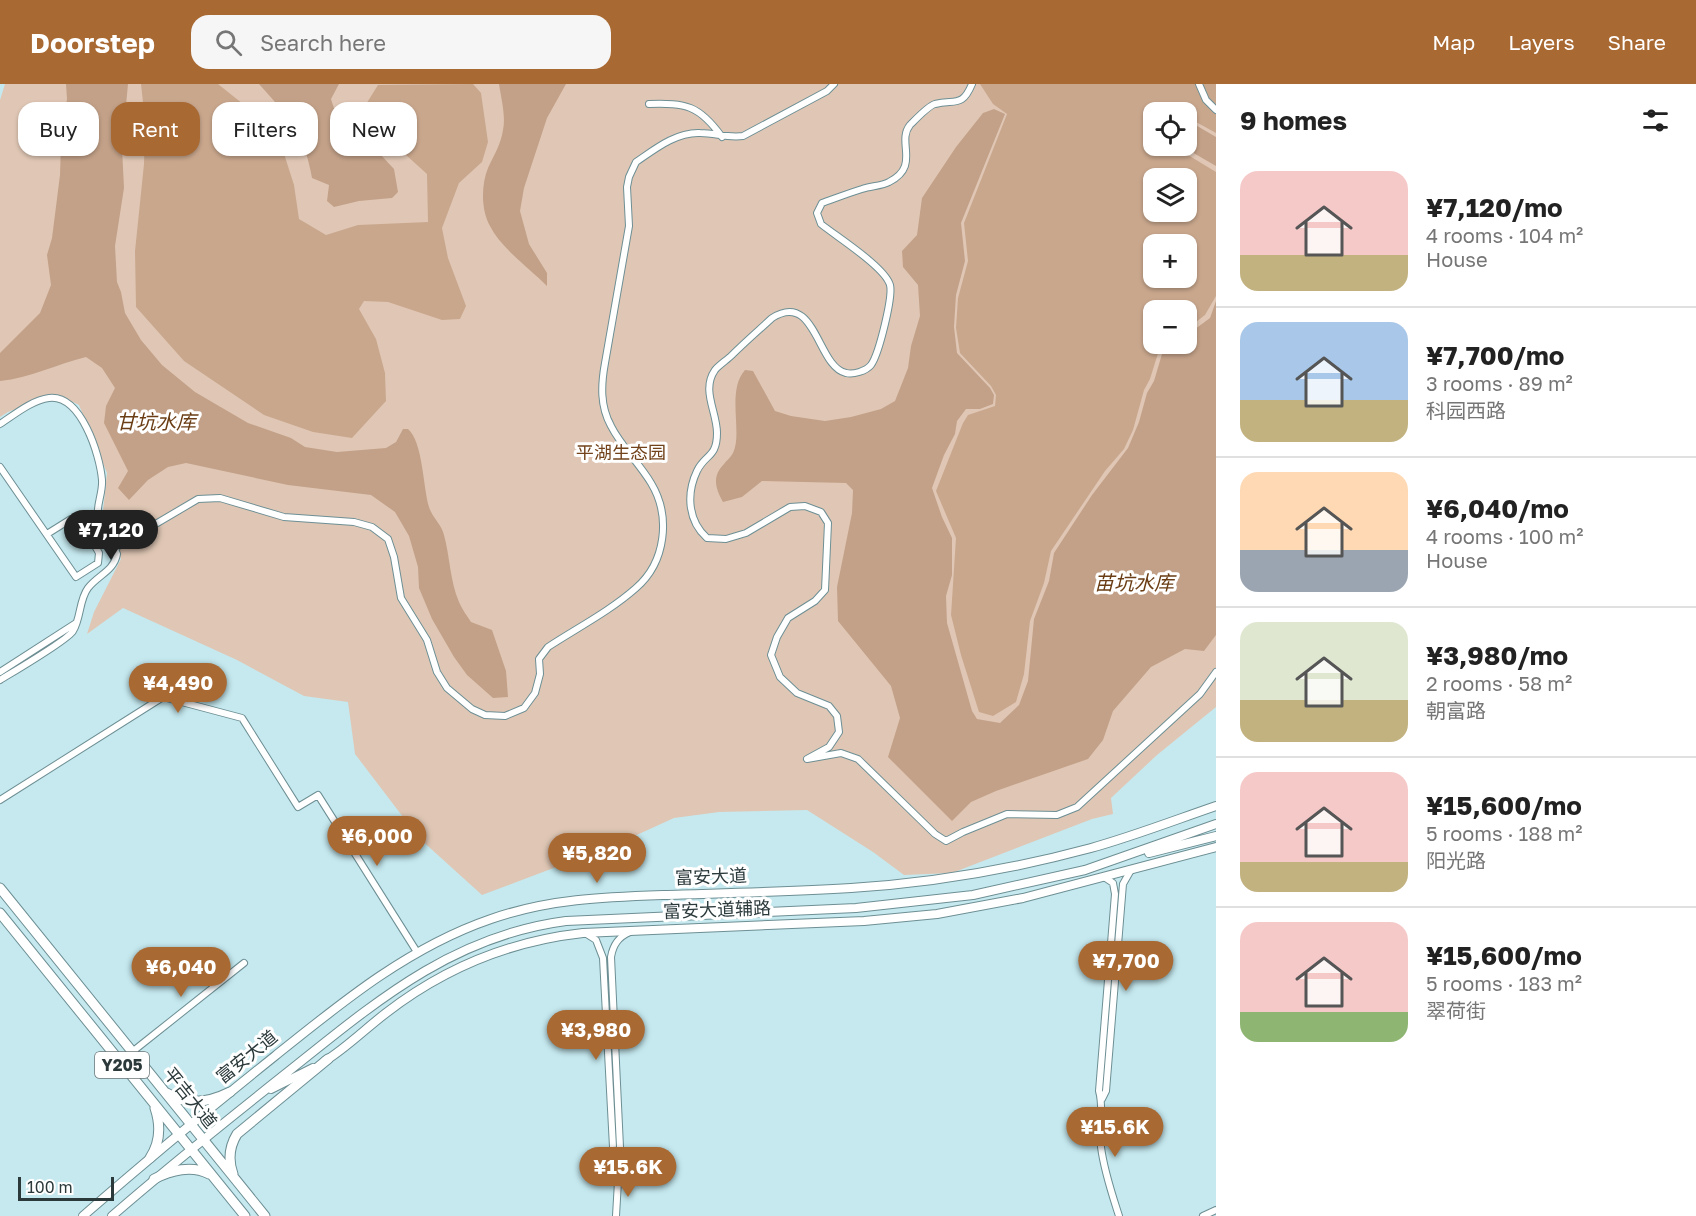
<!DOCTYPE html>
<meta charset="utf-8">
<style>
:root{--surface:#fff;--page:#f6f6f6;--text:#222;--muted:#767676;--line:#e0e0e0;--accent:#a96932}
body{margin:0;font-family:"Golos Text","Noto Sans SC",sans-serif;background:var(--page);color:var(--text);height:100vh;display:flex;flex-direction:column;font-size:22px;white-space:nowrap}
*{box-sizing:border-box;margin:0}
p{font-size:20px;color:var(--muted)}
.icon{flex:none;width:33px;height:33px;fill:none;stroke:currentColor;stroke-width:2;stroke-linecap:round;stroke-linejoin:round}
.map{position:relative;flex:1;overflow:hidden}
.side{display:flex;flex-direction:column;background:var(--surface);width:480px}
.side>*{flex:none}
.banner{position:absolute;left:18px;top:18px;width:570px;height:54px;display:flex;gap:12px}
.buttons{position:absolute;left:1143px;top:18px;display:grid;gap:12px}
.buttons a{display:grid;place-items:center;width:54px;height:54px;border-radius:12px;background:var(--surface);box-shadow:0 2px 4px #0004;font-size:30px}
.scale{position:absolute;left:18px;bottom:15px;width:96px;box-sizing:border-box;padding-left:6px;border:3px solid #2b393b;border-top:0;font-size:16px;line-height:21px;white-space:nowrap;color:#2b393b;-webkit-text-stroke:4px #fff;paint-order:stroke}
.price{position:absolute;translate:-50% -51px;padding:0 14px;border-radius:21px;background:var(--accent);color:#fff;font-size:20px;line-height:39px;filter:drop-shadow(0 2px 3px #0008)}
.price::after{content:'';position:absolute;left:50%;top:36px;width:18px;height:14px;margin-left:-9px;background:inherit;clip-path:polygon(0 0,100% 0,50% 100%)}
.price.current{background:#222;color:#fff}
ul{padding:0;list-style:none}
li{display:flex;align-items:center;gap:18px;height:150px;padding:0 24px}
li+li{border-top:2px solid var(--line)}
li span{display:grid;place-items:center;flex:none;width:168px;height:120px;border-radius:18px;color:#555}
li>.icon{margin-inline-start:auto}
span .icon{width:72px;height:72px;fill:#fffc;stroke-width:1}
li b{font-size:26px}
h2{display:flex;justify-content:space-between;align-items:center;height:72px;padding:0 24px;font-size:26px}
.pill{padding:0 21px;border-radius:18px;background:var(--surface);box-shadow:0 2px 4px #0004;font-size:21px;line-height:54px}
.pill.current{background:var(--accent);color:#fff}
header{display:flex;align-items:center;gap:36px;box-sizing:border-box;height:84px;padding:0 30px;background:var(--accent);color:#fff}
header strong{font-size:28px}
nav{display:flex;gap:33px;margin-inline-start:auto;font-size:21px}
.search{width:420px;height:54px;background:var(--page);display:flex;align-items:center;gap:15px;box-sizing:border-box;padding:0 21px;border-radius:18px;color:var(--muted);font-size:22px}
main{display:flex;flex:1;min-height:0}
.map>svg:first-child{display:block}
.green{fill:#e0c7b5;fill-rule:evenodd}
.forest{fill:#c9a78d;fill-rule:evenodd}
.water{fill:#c3a188}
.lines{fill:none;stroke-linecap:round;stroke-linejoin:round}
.minor-casing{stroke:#6d8f94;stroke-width:8}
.secondary-casing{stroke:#6d8f94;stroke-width:10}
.primary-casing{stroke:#6d8f94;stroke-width:11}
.minor{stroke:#fff;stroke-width:6}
.secondary{stroke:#fff;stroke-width:8}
.primary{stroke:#fff;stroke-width:9}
.labels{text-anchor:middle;stroke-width:6;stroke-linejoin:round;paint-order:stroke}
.shield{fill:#fff;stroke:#6b7476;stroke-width:1.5}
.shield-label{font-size:16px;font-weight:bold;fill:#2b393b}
.park-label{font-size:18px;fill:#72431b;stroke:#fff}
.street-label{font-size:18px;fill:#2b393b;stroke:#fff}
.water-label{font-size:20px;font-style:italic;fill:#6a3d14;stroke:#fff}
</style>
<header>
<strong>Doorstep</strong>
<div class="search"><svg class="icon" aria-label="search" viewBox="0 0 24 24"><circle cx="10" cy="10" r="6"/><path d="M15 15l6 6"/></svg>Search here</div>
<nav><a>Map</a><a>Layers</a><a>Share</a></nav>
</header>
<main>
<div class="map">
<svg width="1216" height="1132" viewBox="0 0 1216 1132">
<rect width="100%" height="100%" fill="#c5e9ef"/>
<!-- green -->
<path class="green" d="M5,0H1216V623L1157,671L1111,714L1113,730L1092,735L952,789L904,791L873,768L807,726L719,728L674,734L617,760L482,811L419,754L355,670L348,618L304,612L237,576L123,524L87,550L94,528L121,475L103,427L107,389L79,321L56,310L8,328L0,333V16ZM1154,28H1186V62H1154ZM1154,94H1186V128H1154ZM1154,160H1186V194H1154ZM1154,226H1186V260H1154Z"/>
<!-- forest -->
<path class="forest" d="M141,0H218L253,28L279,54L294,101L299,135L326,151L358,141L428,138L427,90L375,43L363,25L378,1L473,0L481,9L488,58L482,78L459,99L442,144L448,174L466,222L460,235L442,236L388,218L364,217L359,225L376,255L385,289L386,317L352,354L313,348L264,331L184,277L136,223L135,167L144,80L145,37Z
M980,0H1216V49L1187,33L1186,28L1175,27L1154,28V62H1179L1188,71L1216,88V212L1205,231L1187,245L1186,226H1154V260H1168L1159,266L1150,295L1144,306L1133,346L1124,365L1105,387L1051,467L1044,499L1030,537L1024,590L1016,618L993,632L979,628L961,571L951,531L956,454L936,407L963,339L968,331L995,322L996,311L991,302L960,269L956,244L958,214L968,177L964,139L1007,30L993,20ZM1154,94H1186V128H1154ZM1154,160H1186V194H1154Z"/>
<!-- water -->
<path class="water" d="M66,0H128L122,64L124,104L115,162L117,198L121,208L125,229L141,256L162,281L195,308L248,339L291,354L305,363L337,368L386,364L396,358L403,345H408C423,358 423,403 429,423C432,433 442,441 444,451C450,473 450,497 459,518C462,525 467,532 471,538L492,546L506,587L508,613L493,614L467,591L454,573L432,535L419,504L418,483L409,452L395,428L371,411L288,401L186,379L168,383L148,396L129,416L118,404L128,387L104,339L106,322L115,304L102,284L86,273C57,280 30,294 0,297V269L40,229L51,201L47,171L52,154L60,91L61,58L67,15Z
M259,0H339L331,15L341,46L364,67L380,70L394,85L398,108L392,114L359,117L334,123L327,117L329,101L312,94C305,51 287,31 259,0Z
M499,0H566L547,34L524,104L520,127L529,160L547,189V202C529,184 501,164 490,142C481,126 481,101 488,84C494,71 501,60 503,46C506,32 501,14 499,0Z
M994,25L1005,30L961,139L965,177L956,211L954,243L957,269L990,304L994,311L993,320L980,325H966L957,337L955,350L944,371L932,404L942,433L952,454V491L946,512L947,539L972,627L977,635L1000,639L1019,621L1028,597L1034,535L1049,497L1054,469L1092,411L1128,364L1139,338L1147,309L1154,297L1162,270L1176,260H1186L1187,251L1210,234L1216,217V551L1204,567L1185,565L1151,583L1113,627L1103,656L1088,675L996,707L971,718L952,737L888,673L900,634L891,602L838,537L837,503L852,429L853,406L846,399L762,397L742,413L723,418C715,404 712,392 724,380C726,377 731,373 733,369C743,349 726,307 745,286L753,287L775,327L791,332L825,337L851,333L881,325L895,317L908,284L911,262L920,232L918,201L903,183L902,167L917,151L922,114L956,63L983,29Z
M1187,36L1216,53V82L1190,67L1186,62Z"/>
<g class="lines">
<defs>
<path id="minor" d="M972,0C962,24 955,15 935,20C928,22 916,35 910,41C896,58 921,82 889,98C882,102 871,102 862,105C849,109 836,114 822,119L817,129L821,140C837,153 885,183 890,201C893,213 879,270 871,281C866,287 853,291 846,289C817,283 816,206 772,234C759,246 745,258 732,271C727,276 719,281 715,286C701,306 717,328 717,349C717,374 705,370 697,387C686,410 688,437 707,454L726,455L746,449L790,423L805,422L821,428L828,439L825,506L815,517L788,534L777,553L771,571L780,593L797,609L829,622L837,632L839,648L829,663L807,675L841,669L858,675L935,750L946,757L963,748L1007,730L1057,731L1077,723L1200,610L1216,588
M1199,0L1206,16L1216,26
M649,20C686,19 699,21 722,53
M0,340C14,331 32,316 49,314C81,310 100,371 102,396C103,409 96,421 98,433C100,445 113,458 117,470C114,487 98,491 88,504C79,516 81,534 73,547C68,556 13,588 0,596
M0,383L76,493L98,479L99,469L81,437L78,434L71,435L47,450
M115,464L198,415L220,414L284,433L354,438L372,443L388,455L394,473L401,514L427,556L437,588L447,604L472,625L485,631L505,632L524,624L535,609L540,590L539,575L548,563C577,544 610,527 636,504C666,478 671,432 651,399C639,379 621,362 611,342C600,322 601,301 605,279L629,142L627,103L629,93L636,78C655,65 676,48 700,49C716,49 726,54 743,52L827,7L834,0
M0,588L76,539
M0,716L163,613L242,634L298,723L318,711L417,868
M1104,793L1113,799L1115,810L1099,1007C1104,1024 1099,1045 1101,1063C1104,1087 1112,1110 1119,1132
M585,849L596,856L603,874L613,1063L616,1089
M132,968L244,879
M1102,1015L1106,1007L1123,800L1131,786
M616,1132L620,1063L611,873C613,861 618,853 630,848
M1203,1132L1216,1126"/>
<path id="secondary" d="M1149,769L1216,752
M325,977C346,964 365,945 386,929C443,885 510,857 583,849L864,837L937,830L1023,814L1216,763
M271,1005L313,984
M83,1132C146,1077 210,1024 275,972C342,918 409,863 491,835C548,815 604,813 663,811C726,809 789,808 851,804C932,799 1013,785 1091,764C1134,752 1175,736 1216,722
M112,1132C168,1083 226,1037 284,991C372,921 450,852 566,837L856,824L973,811L1085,786L1216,740"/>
<path id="primary" d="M0,804L265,1132
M0,829L245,1132
M167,1009C187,1022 210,1018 230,1008
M150,1074C160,1059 161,1042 155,1024
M233,1090C228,1076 229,1063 237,1050L328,975
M154,1095C171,1086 192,1081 209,1090"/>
</defs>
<!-- minor casing -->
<use href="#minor" class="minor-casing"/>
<!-- secondary casing -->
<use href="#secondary" class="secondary-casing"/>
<!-- primary casing -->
<use href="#primary" class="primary-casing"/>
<!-- minor -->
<use href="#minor" class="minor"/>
<!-- secondary -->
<use href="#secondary" class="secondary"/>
<!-- primary -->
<use href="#primary" class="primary"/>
</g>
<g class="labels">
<!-- shield labels -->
<rect class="shield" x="95" y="968" width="54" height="26" rx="4.5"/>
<g class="shield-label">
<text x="122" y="987">Y205</text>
</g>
<!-- park labels -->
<g class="park-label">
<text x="621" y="375">平湖生态园</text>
</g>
<!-- street labels -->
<g class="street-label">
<text transform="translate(711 793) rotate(-2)" y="6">富安大道</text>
<text transform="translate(717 826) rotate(-2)" y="6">富安大道辅路</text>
<text transform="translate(247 973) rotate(-39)" y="6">富安大道</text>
<text transform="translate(190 1014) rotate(51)" y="6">平吉大道</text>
</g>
<!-- water labels -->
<g class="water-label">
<text x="156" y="345">甘坑水库</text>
<text x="1134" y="506">苗坑水库</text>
</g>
</g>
</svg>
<div class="buttons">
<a><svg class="icon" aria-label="locate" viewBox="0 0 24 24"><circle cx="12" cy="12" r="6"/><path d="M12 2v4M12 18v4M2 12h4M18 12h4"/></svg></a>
<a><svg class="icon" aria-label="layers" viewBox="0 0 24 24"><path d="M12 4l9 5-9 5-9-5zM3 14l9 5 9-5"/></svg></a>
<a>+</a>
<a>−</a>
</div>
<div class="scale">100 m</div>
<b class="price current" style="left:111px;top:477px">¥7,120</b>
<b class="price" style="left:178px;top:630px">¥4,490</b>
<b class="price" style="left:377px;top:783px">¥6,000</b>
<b class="price" style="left:597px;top:800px">¥5,820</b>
<b class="price" style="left:1126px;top:908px">¥7,700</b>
<b class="price" style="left:181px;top:914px">¥6,040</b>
<b class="price" style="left:596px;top:977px">¥3,980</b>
<b class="price" style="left:1115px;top:1074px">¥15.6K</b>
<b class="price" style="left:628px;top:1114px">¥15.6K</b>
<div class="banner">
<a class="pill">Buy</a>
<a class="pill current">Rent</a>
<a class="pill">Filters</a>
<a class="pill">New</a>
</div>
</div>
<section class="side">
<h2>9 homes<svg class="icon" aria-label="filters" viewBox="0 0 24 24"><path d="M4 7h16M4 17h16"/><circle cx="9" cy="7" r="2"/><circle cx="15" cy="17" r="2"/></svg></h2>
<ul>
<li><span style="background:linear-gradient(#f6c9c9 70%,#c2b280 0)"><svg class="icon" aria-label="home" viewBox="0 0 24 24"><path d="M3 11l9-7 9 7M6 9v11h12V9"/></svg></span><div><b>¥7,120/mo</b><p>4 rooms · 104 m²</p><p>House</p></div></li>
<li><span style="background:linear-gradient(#a9c7e8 65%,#c2b280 0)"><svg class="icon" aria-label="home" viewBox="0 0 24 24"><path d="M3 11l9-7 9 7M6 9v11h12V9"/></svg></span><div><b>¥7,700/mo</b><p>3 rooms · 89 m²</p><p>科园西路</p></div></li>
<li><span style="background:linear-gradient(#ffd9b3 65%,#9aa5b1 0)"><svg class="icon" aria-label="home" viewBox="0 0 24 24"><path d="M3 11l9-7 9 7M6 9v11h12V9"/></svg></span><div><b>¥6,040/mo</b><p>4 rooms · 100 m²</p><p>House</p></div></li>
<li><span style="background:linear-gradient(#dfe7d0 65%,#c2b280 0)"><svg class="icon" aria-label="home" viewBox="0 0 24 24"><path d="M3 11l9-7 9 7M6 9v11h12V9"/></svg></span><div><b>¥3,980/mo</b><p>2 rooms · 58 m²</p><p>朝富路</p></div></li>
<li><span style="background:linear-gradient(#f6c9c9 75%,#c2b280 0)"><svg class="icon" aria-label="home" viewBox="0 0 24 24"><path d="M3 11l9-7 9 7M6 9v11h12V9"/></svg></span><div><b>¥15,600/mo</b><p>5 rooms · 188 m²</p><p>阳光路</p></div></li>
<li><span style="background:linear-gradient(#f6c9c9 75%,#8fb573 0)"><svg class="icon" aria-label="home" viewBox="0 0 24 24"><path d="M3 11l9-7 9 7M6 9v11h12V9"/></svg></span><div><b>¥15,600/mo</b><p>5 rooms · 183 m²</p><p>翠荷街</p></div></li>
</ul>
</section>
</main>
